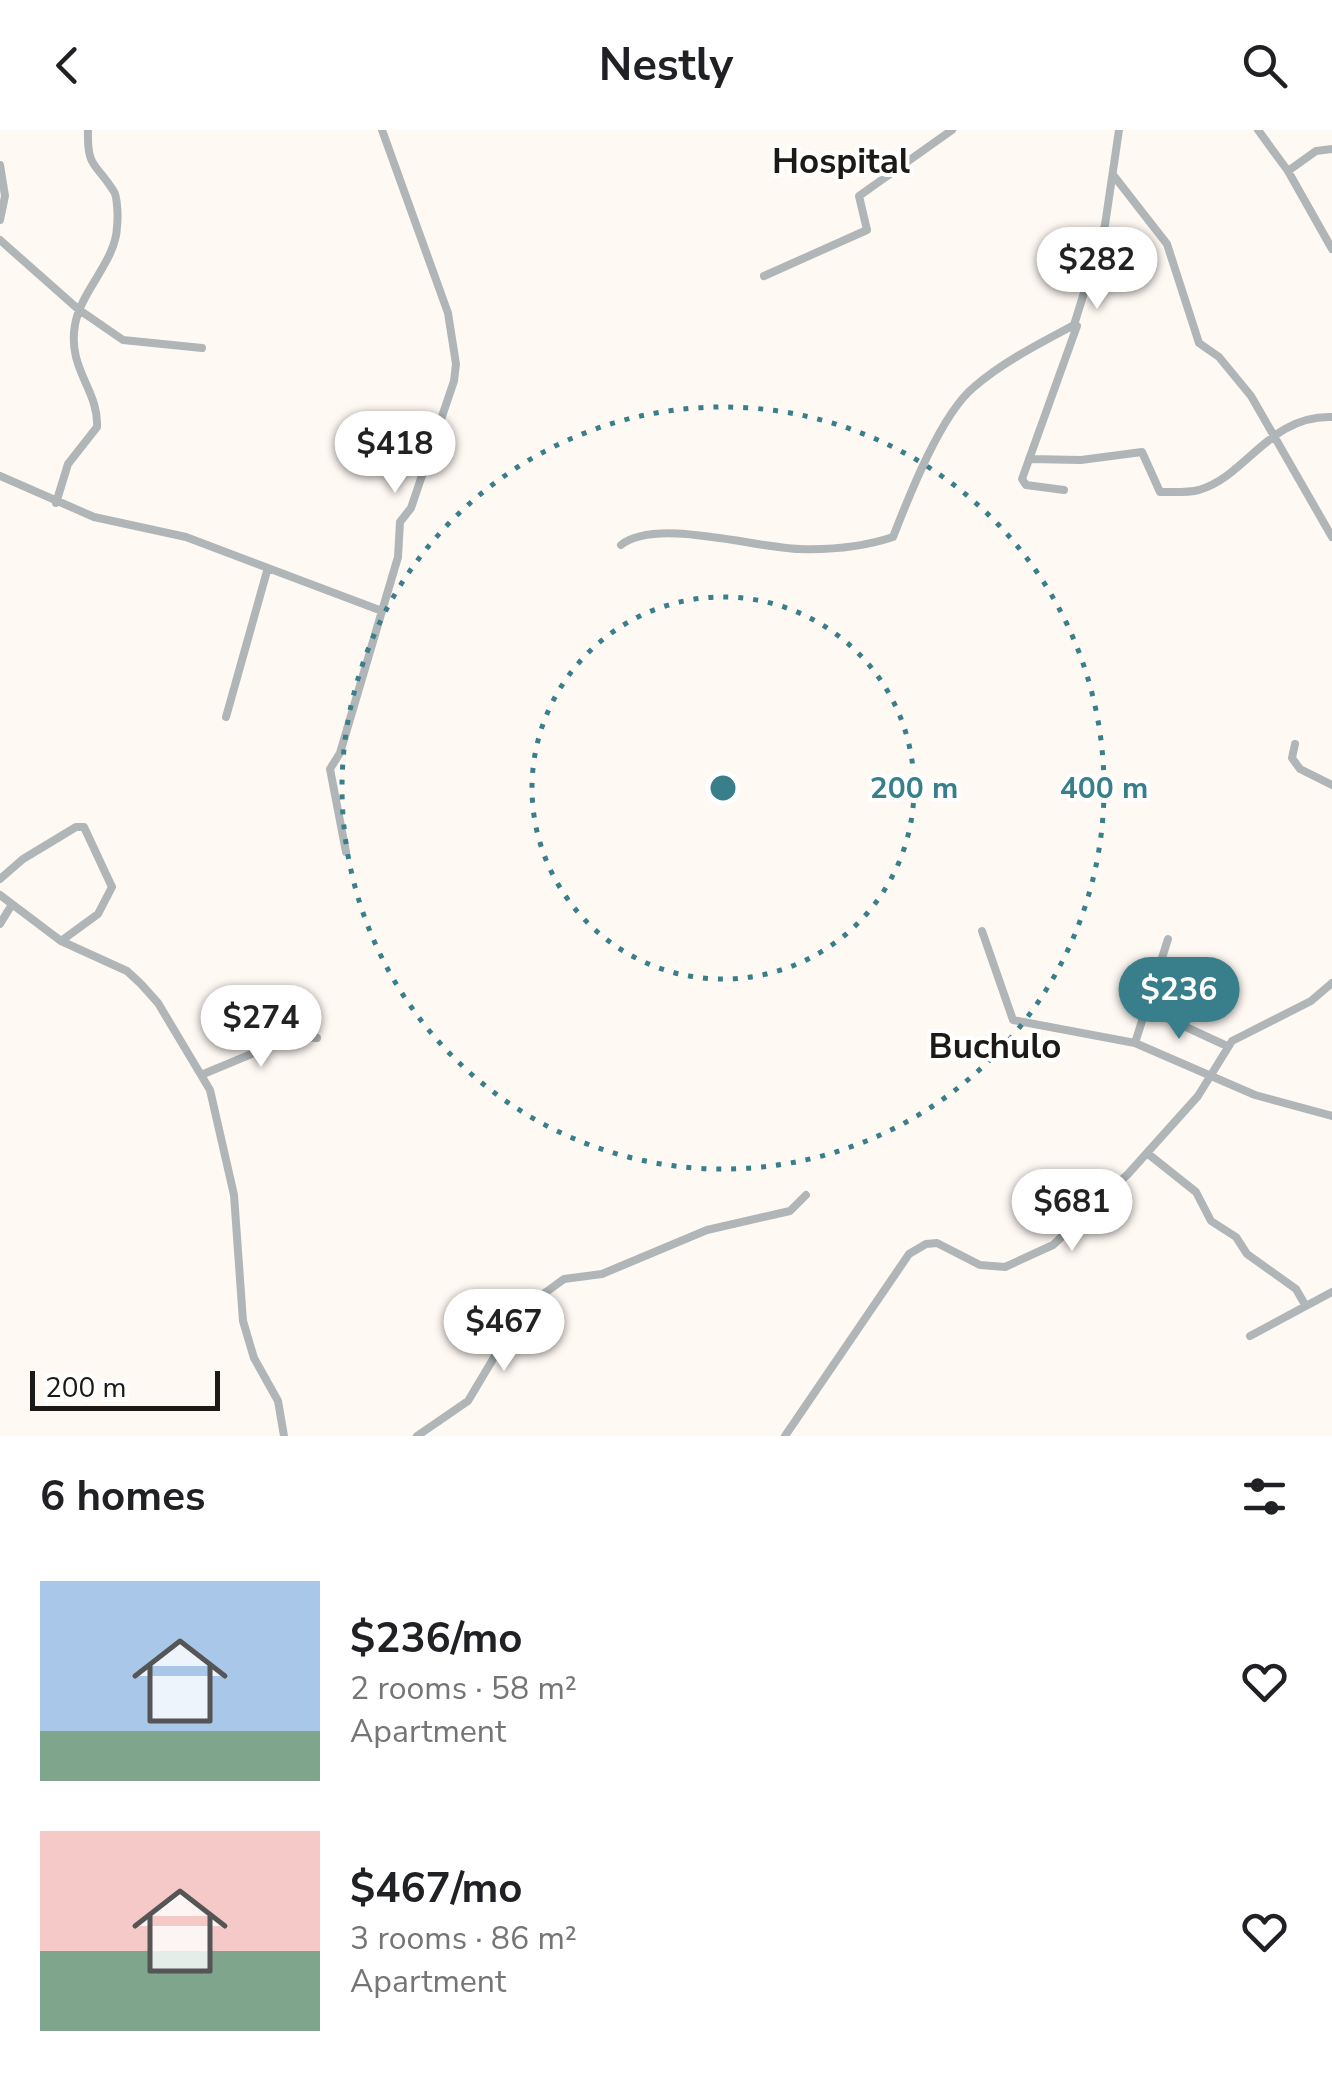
<!DOCTYPE html>
<meta charset="utf-8">
<style>
:root{--surface:#fff;--page:#f6f6f6;--text:#202124;--muted:#757577;--accent:#387e8b}
body{margin:0;font-family:"Nunito Sans",sans-serif;background:var(--page);color:var(--text);height:100vh;display:flex;flex-direction:column;font-size:38px;white-space:nowrap}
*{box-sizing:border-box;margin:0}
p{font-size:32px;color:var(--muted)}
.icon{flex:none;width:55px;height:55px;fill:none;stroke:currentColor;stroke-width:2;stroke-linecap:round;stroke-linejoin:round}
.map{position:relative;height:1306px;overflow:hidden}
.sheet{display:flex;flex-direction:column;background:var(--surface);flex:1}
.sheet>*{flex:none}
.scale{position:absolute;left:30px;bottom:25px;width:190px;box-sizing:border-box;padding-left:10px;border:5px solid #1c1916;border-top:0;font-size:28px;line-height:35px;white-space:nowrap;color:#1c1916;-webkit-text-stroke:8px #fff;paint-order:stroke}
.price{position:absolute;translate:-50% -85px;padding:0 22px;border-radius:35px;background:#fff;color:#222;font-size:32px;line-height:65px;filter:drop-shadow(0 2px 5px #0008)}
.price::after{content:'';position:absolute;left:50%;top:60px;width:30px;height:22px;margin-left:-15px;background:inherit;clip-path:polygon(0 0,100% 0,50% 100%)}
.price.active{background:var(--accent);color:#fff}
ul{padding:0;list-style:none}
li{display:flex;align-items:center;gap:30px;height:250px;padding:0 40px}
li span{display:grid;place-items:center;flex:none;width:280px;height:200px;border-radius:0px;color:#555}
li>.icon{margin-inline-start:auto}
span .icon{width:120px;height:120px;fill:#fffc;stroke-width:1}
li b{font-size:42px}
h2{display:flex;justify-content:space-between;align-items:center;height:120px;padding:0 40px;font-size:42px}
header{display:flex;justify-content:space-between;align-items:center;height:130px;padding:0 40px;background:var(--surface);font-size:45px;font-weight:700}
.map>svg:first-child{display:block}
.lines{fill:none;stroke-linecap:round;stroke-linejoin:round}
.minor{stroke:#b0b6b7;stroke-width:8}
.ring{fill:none;stroke:#387e8b;stroke-width:5;stroke-dasharray:5 10}
.labels{text-anchor:middle;stroke-width:8;stroke-linejoin:round;paint-order:stroke}
.quarter-label{font-size:35px;font-weight:bold;fill:#1c1916;stroke:#fff}
.centre{fill:#387e8b;stroke:#fff;stroke-width:5}
.ring-label{font-size:30px;text-anchor:middle;font-weight:bold;fill:#387e8b;stroke:#fff;stroke-width:8;stroke-linejoin:round;paint-order:stroke}
</style>
<header><svg class="icon" aria-label="back" viewBox="0 0 24 24"><path d="M15 5l-7 7 7 7"/></svg>Nestly<svg class="icon" aria-label="search" viewBox="0 0 24 24"><circle cx="10" cy="10" r="6"/><path d="M15 15l6 6"/></svg></header>
<div class="map">
<svg width="1332" height="1306" viewBox="0 0 1332 1306">
<rect width="100%" height="100%" fill="#fff9f4"/>
<g class="lines">
<!-- minor -->
<path class="minor" d="M1258,0L1288,41L1332,119
M0,35L5,66L0,90
M1288,41L1316,21L1332,19
M1114,46L1167,114L1199,213L1219,227L1251,266L1332,407
M0,110L78,179L123,210L202,218
M764,146L867,100L859,66L952,0
M1029,329L1081,330L1142,322L1160,362C1172,362 1187,363 1199,360C1247,346 1269,285 1332,287
M0,346L94,387L186,407L382,481
M1064,360L1026,355L1022,349L1077,196L1074,195L1105,95L1119,0
M56,373L68,334L97,297C99,260 67,239 75,195C80,162 116,131 117,97C118,89 118,66 113,60C95,32 87,38 88,0
M621,415C656,387 756,418 799,419C831,420 863,417 893,407C909,366 941,284 974,257C1003,232 1040,213 1074,195
M226,587L267,441
M1295,614L1292,628L1300,639L1332,655
M346,722L330,639L340,623L398,427L400,392L411,378L454,251L456,234L448,183L382,0
M0,749L23,729L76,697H84L112,757L98,784L61,811
M0,765L61,811L127,841L141,854L158,873L210,960L234,1065L243,1191L254,1228L278,1271L284,1306
M0,794L11,776
M982,801L1013,890L1135,913L1255,965L1332,986
M1147,879L1227,916
M1135,913L1168,809
M201,945L295,906L317,908
M1147,1023L1196,1062L1211,1091L1236,1107L1247,1124L1296,1159L1304,1173
M1250,1206L1332,1162
M417,1306L468,1271L523,1179L564,1149L602,1144L707,1100L790,1081L806,1065
M785,1306L909,1124L926,1114L937,1113L980,1135L1005,1137L1053,1115L1128,1044L1198,966L1232,911L1311,871L1332,853"/>
</g>
<!-- distance rings -->
<g class="ring">
<circle cx="723" cy="658" r="191"/>
<circle cx="723" cy="658" r="381"/>
</g>
<g class="labels">
<!-- quarter labels -->
<g class="quarter-label">
<text x="841" y="43">Hospital</text>
<text x="995" y="928">Buchulo</text>
</g>
</g>
<circle cx="723" cy="658" r="15" class="centre"/>
<g class="ring-label">
<text x="914" y="668">200 m</text>
<text x="1104" y="668">400 m</text>
</g>
</svg>
<div class="scale">200 m</div>
<b class="price" style="left:1097px;top:182px">$282</b>
<b class="price" style="left:395px;top:366px">$418</b>
<b class="price active" style="left:1179px;top:912px">$236</b>
<b class="price" style="left:261px;top:940px">$274</b>
<b class="price" style="left:1072px;top:1124px">$681</b>
<b class="price" style="left:504px;top:1244px">$467</b>
</div>
<section class="sheet">
<h2>6 homes<svg class="icon" aria-label="filters" viewBox="0 0 24 24"><path d="M4 7h16M4 17h16"/><circle cx="9" cy="7" r="2"/><circle cx="15" cy="17" r="2"/></svg></h2>
<ul>
<li><span style="background:linear-gradient(#a9c7e8 75%,#7fa58c 0)"><svg class="icon" aria-label="home" viewBox="0 0 24 24"><path d="M3 11l9-7 9 7M6 9v11h12V9"/></svg></span><div><b>$236/mo</b><p>2 rooms · 58 m²</p><p>Apartment</p></div><svg class="icon" aria-label="heart" viewBox="0 0 24 24"><path d="M12 20l-8-8c-3-5 5-10 8-4 3-6 11-1 8 4z"/></svg></li>
<li><span style="background:linear-gradient(#f6c9c9 60%,#7fa58c 0)"><svg class="icon" aria-label="home" viewBox="0 0 24 24"><path d="M3 11l9-7 9 7M6 9v11h12V9"/></svg></span><div><b>$467/mo</b><p>3 rooms · 86 m²</p><p>Apartment</p></div><svg class="icon" aria-label="heart" viewBox="0 0 24 24"><path d="M12 20l-8-8c-3-5 5-10 8-4 3-6 11-1 8 4z"/></svg></li>
</ul>
</section>
